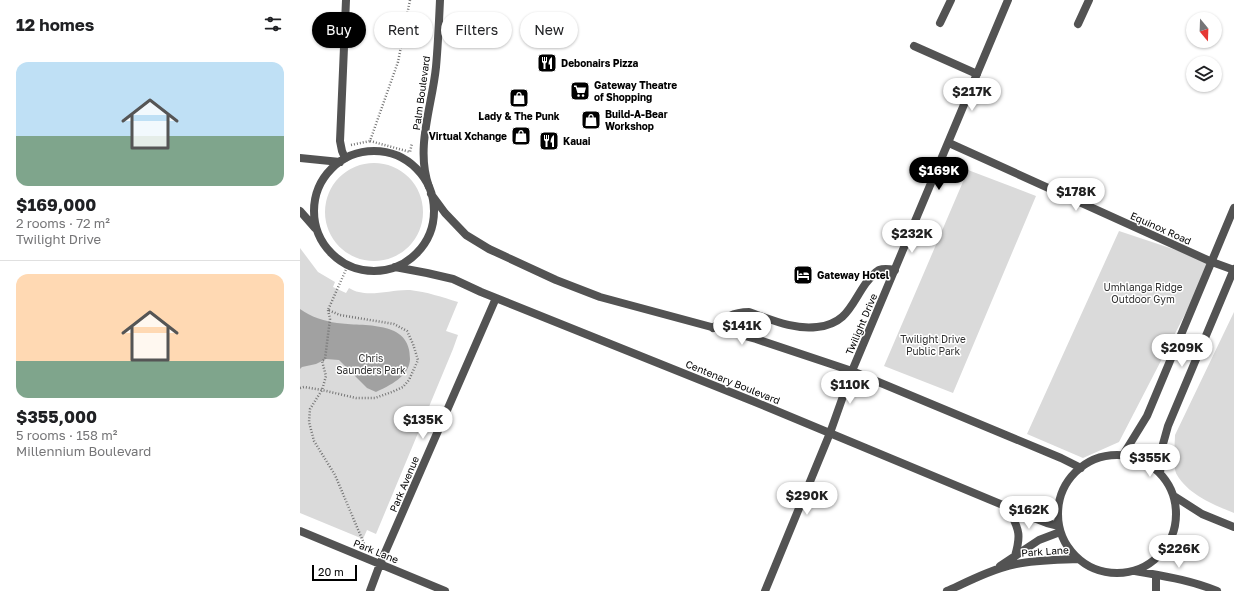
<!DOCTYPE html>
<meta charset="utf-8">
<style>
:root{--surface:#fff;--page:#f2f2f2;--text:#202124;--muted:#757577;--line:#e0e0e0;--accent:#000}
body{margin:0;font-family:"Golos Text",sans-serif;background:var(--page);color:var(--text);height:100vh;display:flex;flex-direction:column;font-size:15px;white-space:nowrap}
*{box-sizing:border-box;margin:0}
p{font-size:13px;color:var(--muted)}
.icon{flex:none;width:22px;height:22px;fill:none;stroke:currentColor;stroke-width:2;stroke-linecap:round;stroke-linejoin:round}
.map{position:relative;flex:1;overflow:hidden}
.panel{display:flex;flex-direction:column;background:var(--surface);width:300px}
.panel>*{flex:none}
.top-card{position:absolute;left:12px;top:12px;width:380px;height:36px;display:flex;gap:8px}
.needle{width:26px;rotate:161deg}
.controls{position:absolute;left:886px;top:12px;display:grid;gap:8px}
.controls a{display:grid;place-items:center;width:36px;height:36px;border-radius:50%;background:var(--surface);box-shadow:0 1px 3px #0004;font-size:20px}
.scale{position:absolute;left:12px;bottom:10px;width:45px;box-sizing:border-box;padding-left:4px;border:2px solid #000;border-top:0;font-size:11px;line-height:14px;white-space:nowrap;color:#000;-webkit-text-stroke:3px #fff;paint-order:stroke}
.price{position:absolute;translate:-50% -34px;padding:0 9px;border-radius:14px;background:#fff;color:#222;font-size:13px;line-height:26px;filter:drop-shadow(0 1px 2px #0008)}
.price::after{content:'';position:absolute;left:50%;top:24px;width:12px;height:9px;margin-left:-6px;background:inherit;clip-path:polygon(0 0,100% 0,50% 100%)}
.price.current{background:var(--accent);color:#fff}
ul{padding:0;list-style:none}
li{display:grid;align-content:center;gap:8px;height:212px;padding:0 16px}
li+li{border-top:1px solid var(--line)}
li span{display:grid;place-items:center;height:124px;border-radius:12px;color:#555}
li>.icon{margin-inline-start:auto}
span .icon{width:72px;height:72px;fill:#fffc;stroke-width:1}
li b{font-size:17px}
h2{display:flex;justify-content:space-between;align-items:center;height:48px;padding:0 16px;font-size:17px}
.tag{padding:0 14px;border-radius:18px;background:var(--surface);box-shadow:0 1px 3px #0004;font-size:14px;line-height:36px}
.tag.current{background:var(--accent);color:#fff}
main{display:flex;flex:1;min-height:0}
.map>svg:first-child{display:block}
.green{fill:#dadada}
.water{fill:#a1a1a1}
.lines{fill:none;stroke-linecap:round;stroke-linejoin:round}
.path{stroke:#757575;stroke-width:2.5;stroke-dasharray:1 2;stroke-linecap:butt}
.lane{stroke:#535353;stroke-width:8}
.street{stroke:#535353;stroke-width:8}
.labels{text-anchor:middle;stroke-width:3;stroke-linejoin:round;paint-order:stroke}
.poi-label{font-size:10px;font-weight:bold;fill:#000;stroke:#fff;text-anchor:start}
.street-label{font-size:10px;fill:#000;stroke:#fff}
.park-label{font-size:10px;fill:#313131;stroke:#fff}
</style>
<main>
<section class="panel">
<h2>12 homes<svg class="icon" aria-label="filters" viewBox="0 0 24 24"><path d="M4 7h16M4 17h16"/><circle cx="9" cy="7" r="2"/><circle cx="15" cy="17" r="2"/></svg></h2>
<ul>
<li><span style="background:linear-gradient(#bfe0f5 60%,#7fa58c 0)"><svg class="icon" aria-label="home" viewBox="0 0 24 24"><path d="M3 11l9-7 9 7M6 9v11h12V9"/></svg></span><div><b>$169,000</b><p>2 rooms · 72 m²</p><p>Twilight Drive</p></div></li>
<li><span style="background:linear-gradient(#ffd9b3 70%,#7fa58c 0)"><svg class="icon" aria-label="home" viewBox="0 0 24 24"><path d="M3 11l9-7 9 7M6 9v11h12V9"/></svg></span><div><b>$355,000</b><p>5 rooms · 158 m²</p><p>Millennium Boulevard</p></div></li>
</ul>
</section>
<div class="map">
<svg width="934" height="591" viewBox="0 0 934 591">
<rect width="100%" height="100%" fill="#fff"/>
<!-- green -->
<path class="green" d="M25 212a49 49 0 1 1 98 0a49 49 0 1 1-98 0Z
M668,170L736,196L653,393L584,366Z
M819,231L912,262L819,442L783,458L727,434Z
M0,248L18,272L35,282L33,287L46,293L49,288C66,299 91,289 110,290C127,292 142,297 158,302L146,331L158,335L153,349L76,534L67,530L63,539L0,513Z
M934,312V513C914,505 889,495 877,475C872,466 875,445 875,435Z"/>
<!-- water -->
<path class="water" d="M0,309C11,317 24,321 37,323C63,327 111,319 110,359C110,376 89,386 76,392L67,388L39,360L26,359L16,364L2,367L0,369Z"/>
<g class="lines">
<!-- path -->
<path class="path" d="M110,0L98,62L70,141L110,152L112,143
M51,145L70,141
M28,310L30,319L25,359L22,361L26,376L22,390L10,409L9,422L14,441L35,475L65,546
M0,388L4,387L22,390L56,398H75L92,392L103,387L109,380L118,360L113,344L107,331L94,324L40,315L28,310L48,265"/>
<!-- lane -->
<path class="lane" d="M640,23L651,0
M778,24L789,0
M614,46L677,74
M45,158L42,151L40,141L46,0
M129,187C115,148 132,107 136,67C138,45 139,22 140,0
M413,328C424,318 433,312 449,312C470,319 493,330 517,327C547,324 551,304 566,283C570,278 574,273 579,270C584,268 590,269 595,270
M856,591V575"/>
<!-- street -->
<path class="street" d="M649,143L912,262L934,270
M14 211a60 60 0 1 1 120 0a60 60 0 1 1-120 0Z
M0,158L40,162
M131,194L145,213L166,235L189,249L256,280L300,297L456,339L552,371L761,458L781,468
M0,211L15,228
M95,267L127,273L153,279L181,292L455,402L734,518L747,523L759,526
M758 514a59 59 0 1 1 118 0a59 59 0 1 1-118 0Z
M823,455L847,416L934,208
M860,473L863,444L868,426L934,269
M874,496L902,514L934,527
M708,507C718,529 722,532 715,556
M0,531L145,591
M700,566L739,540L760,532
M835,571C863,576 891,580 917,591
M70,591L80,564L196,298
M465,591L530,433L552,371L708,0
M647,591C669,581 692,569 716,564C736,560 757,560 778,559"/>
</g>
<!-- icons -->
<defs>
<symbol id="restaurant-square" viewBox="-11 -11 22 22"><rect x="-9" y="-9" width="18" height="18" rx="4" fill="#000" stroke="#fff"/><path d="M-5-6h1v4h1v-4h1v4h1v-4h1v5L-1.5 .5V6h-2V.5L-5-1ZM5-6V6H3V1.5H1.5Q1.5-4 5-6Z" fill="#fff"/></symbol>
<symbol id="supermarket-square" viewBox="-11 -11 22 22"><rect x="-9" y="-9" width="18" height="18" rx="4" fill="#000" stroke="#fff"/><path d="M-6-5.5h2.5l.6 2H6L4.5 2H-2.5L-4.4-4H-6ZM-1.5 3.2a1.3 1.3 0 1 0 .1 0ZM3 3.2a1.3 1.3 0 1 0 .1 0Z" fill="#fff"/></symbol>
<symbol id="shop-square" viewBox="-11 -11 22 22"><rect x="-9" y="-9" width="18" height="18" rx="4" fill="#000" stroke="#fff"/><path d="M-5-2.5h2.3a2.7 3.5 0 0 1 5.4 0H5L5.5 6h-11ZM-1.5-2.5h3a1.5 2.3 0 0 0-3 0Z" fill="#fff"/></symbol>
<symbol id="hotel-square" viewBox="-11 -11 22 22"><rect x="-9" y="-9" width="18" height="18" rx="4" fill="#000" stroke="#fff"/><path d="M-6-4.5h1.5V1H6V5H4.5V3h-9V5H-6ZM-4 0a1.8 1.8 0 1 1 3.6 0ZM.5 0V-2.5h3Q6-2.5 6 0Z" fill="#fff"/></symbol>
</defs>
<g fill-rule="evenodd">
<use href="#restaurant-square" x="236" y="52" width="22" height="22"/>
<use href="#supermarket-square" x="269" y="80" width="22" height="22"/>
<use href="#shop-square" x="208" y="87" width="22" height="22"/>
<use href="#shop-square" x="280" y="109" width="22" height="22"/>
<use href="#shop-square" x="210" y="125" width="22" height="22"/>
<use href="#restaurant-square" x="238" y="130" width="22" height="22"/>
<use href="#hotel-square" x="492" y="264" width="22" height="22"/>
</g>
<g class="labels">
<!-- poi labels -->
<g class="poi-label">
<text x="261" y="67">Debonairs Pizza</text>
<text x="294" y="89">Gateway Theatre<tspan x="294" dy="12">of Shopping</tspan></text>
<text x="305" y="118">Build-A-Bear<tspan x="305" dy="12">Workshop</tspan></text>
<text x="219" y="120" text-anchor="middle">Lady &amp; The Punk</text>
<text x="207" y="140" text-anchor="end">Virtual Xchange</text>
<text x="263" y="145">Kauai</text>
<text x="517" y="279">Gateway Hotel</text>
</g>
<!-- street labels -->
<g class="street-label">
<text transform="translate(121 93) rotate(-82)" y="4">Palm Boulevard</text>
<text transform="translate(861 228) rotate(24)" y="4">Equinox Road</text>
<text transform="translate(561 324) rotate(-67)" y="4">Twilight Drive</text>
<text transform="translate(433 382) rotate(22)" y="4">Centenary Boulevard</text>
<text transform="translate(104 484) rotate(-67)" y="4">Park Avenue</text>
<text transform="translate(76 551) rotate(22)" y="4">Park Lane</text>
<text transform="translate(745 551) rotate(-4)" y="4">Park Lane</text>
</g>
<!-- park labels -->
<g class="park-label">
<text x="843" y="291">Umhlanga Ridge<tspan x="843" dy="12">Outdoor Gym</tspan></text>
<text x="633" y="343">Twilight Drive<tspan x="633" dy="12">Public Park</tspan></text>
<text x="71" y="362">Chris<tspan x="71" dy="12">Saunders Park</tspan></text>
</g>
</g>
</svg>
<div class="controls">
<a><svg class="needle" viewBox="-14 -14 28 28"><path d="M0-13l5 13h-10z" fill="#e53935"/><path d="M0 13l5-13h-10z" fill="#757577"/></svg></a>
<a><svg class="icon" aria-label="layers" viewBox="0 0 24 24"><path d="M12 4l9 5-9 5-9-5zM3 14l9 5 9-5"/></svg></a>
</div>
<div class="scale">20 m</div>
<b class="price" style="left:672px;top:112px">$217K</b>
<b class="price current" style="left:639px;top:191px">$169K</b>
<b class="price" style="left:776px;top:212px">$178K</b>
<b class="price" style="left:612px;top:254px">$232K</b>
<b class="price" style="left:442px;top:346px">$141K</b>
<b class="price" style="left:882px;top:368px">$209K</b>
<b class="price" style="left:550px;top:405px">$110K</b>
<b class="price" style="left:123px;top:440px">$135K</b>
<b class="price" style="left:850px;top:478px">$355K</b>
<b class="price" style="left:507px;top:516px">$290K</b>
<b class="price" style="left:729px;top:530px">$162K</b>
<b class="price" style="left:879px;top:569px">$226K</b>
<div class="top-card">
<a class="tag current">Buy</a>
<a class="tag">Rent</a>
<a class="tag">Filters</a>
<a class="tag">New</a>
</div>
</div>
</main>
